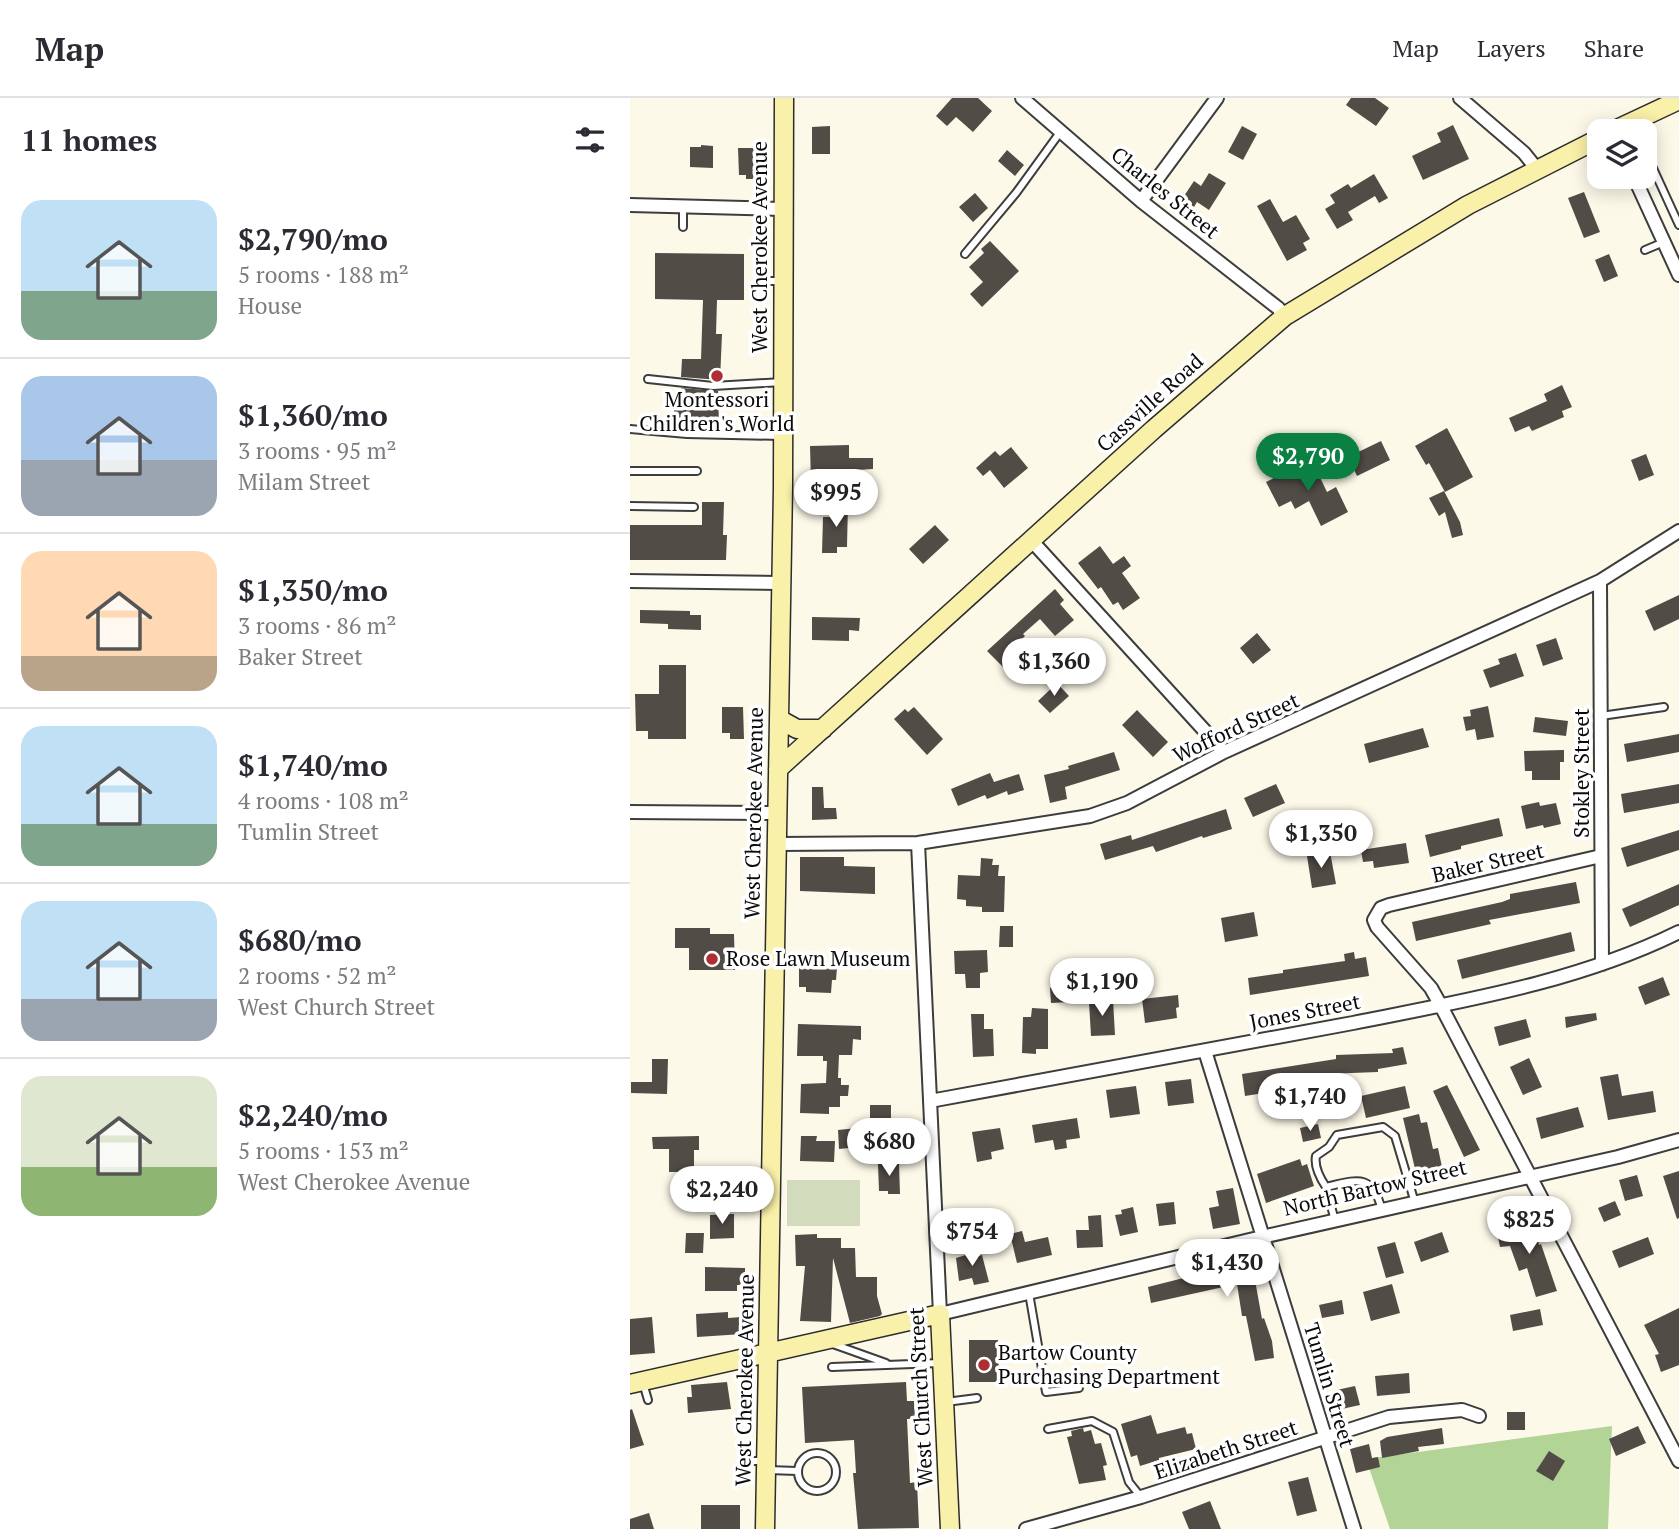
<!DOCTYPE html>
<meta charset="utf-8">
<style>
:root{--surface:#fff;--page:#f2f2f3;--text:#2b2b33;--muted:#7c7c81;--line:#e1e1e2;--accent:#0b8043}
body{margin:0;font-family:"PT Serif",serif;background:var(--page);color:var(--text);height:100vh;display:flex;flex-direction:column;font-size:26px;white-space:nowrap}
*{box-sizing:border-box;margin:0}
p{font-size:23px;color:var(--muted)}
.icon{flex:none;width:38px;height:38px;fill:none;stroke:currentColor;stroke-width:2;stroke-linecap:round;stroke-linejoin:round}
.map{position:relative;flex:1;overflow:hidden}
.drawer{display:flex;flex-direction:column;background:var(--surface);width:630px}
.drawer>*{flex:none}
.buttons{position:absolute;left:957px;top:21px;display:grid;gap:14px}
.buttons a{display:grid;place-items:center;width:70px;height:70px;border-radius:14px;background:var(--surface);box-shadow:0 4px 18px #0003;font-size:35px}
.price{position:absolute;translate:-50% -60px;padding:0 16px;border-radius:24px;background:#fff;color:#222;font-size:23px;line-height:46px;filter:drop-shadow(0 2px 4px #0008)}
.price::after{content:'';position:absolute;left:50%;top:42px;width:21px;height:16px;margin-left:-10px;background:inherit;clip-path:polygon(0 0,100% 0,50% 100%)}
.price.current{background:var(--accent);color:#fff}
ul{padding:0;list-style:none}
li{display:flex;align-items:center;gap:21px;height:175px;padding:0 21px}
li+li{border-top:2px solid var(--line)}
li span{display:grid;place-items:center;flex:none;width:196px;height:140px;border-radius:21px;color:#555}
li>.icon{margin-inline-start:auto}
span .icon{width:84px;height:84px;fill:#fffc;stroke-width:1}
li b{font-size:30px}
h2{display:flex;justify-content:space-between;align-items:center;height:84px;padding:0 21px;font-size:30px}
header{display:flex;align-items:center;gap:42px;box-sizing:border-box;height:98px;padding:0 35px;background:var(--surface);border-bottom:2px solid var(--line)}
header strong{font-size:33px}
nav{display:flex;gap:38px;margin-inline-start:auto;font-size:24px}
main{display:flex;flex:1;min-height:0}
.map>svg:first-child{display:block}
.forest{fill:#b2d497}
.cemetery{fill:#d2dcbd}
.building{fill:#524c47}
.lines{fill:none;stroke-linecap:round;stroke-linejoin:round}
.lane-casing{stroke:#3d3d3d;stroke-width:10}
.street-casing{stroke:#3d3d3d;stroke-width:16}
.secondary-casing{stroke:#2c2c2c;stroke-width:21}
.lane{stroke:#fff;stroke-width:6}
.street{stroke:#fff;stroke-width:12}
.secondary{stroke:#f9f0a9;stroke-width:18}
.poi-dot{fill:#ae2e33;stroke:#fff;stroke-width:2.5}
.labels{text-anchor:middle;stroke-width:7;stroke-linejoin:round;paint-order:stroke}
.street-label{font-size:21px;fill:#0a0a0a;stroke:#fff}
.poi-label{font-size:21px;fill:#0a0a0a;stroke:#fff;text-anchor:start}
</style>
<header>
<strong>Map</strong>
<nav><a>Map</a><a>Layers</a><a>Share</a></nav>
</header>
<main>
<section class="drawer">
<h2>11 homes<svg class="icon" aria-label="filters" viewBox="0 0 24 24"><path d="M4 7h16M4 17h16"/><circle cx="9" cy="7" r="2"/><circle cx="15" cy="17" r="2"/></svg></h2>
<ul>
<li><span style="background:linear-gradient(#bfe0f5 65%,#7fa58c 0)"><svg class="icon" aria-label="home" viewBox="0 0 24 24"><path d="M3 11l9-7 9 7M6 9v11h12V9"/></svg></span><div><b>$2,790/mo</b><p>5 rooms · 188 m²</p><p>House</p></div></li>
<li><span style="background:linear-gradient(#a9c7e8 60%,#9aa5b1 0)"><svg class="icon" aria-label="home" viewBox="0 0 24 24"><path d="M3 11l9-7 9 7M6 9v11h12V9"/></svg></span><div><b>$1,360/mo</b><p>3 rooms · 95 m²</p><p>Milam Street</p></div></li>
<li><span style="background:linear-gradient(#ffd9b3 75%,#b9a48a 0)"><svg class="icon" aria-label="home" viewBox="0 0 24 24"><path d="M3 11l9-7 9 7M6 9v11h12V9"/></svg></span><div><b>$1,350/mo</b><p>3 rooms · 86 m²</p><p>Baker Street</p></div></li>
<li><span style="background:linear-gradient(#bfe0f5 70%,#7fa58c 0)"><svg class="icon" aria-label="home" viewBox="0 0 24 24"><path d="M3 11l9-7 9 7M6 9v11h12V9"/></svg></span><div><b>$1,740/mo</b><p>4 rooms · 108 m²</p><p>Tumlin Street</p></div></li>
<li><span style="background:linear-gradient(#bfe0f5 70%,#9aa5b1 0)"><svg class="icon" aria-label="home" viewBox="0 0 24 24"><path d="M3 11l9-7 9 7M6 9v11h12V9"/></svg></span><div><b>$680/mo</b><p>2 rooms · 52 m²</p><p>West Church Street</p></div></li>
<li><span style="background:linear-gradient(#dfe7d0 65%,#8fb573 0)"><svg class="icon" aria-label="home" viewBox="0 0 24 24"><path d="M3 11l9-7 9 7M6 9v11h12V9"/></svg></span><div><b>$2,240/mo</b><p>5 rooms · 153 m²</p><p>West Cherokee Avenue</p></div></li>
</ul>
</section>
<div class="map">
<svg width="1049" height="1431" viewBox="0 0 1049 1431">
<rect width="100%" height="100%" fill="#fdf9e9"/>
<!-- forest -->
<path class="forest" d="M982,1328L978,1431H760L736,1361Z"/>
<!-- cemetery -->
<path class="cemetery" d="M157,1082H230V1128H157Z"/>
<!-- building -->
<path class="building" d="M322,0H348L362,13L343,34L326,19L317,28L306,18Z
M721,0H745L759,10L746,28L716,7Z
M823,27L839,61L793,82L782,58L811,44L807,35Z
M200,28V56H182V29Z
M612,28L627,36L613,62L598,54Z
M71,47L83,48V70L60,69V49H71Z
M108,50H133V81H116V77H109Z
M377,52L394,67L385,78L368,63Z
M579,75L596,85L579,112L567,104L564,109L552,101L564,83L571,88Z
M744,76L758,100L749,105L745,98L718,114L723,122L707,131L695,111L705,105L700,97L718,86L721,90Z
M954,94L970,134L954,140L938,100Z
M345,95L358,110L343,124L329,109Z
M640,101L653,124L666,117L680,141L673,145L677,152L657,163L627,108Z
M360,143L389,173L352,209L340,196L353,184L339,169L354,155L351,151Z
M25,155L114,156V202H87L86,236H92L90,282L51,279L52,261H71L73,202L25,201Z
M979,156L988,178L974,184L965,162Z
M932,287L942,309L932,313L934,319L902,333L899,328L885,334L879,320L917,303L914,296Z
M51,290L88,293L89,328H49V321H44V301H51Z
M817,330L843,379L815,394L799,365L796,367L785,348Z
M751,343L760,362L727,378L718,359Z
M219,347V360H243V371L226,372L227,384L181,385L180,348Z
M381,349L398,370L374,390L360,372L353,378L346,370L365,353L370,358Z
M1016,356L1024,377L1009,383L1001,362Z
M673,365L676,371L684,367L697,394L706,389L718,414L691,428L679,403L665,411L661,403L649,409L636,384Z
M814,393L830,424L833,437L822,440L815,414L809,418L799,400Z
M72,404H94L93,437H97L96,462H0V427H72Z
M204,405H218L217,449H207V455H192L193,419H204Z
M305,427L319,442L293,466L279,451Z
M470,448L483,466L494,458L501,468L492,475L510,500L493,512L488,504L483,507L471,489L468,491L448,465Z
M425,491L434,502L430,506L444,522L425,538L410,521L393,536L395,538L391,542L404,555L387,571L383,566L376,572L357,553Z
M1049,497V521L1024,533L1015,513Z
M10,512L60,513V517H71V532L38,531V526L10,525Z
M182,519L230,520L229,533L219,532V543L182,542Z
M627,535L641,552L623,566L610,550Z
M926,540L933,561L913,568L906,547Z
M886,555L894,578L860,590L853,572L870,566L868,561Z
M29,567H56V641H18V633H6L5,596H29Z
M427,585L439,598L420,615L408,603Z
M858,608L864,639L847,642L845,631L836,633L833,619L841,618L840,612Z
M92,609H113L114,641H100V635H92Z
M284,609L313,641L297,657L264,621L275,611L278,614Z
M507,612L538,644L523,659L492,627Z
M905,619L938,623L936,638L903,634Z
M793,630L799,649L739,665L734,646Z
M1049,636V654L997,664L994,646Z
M934,652V664H930V682H902V673H895L894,653Z
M484,654L490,672L435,689L437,701L420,705L414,677L439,671L438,668Z
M360,675L364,684L389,676L394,692L378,697L377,693L357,701L355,697L328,708L321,691Z
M646,686L655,705L623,719L614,700Z
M1049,686V705L994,715L991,696Z
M182,689H193L194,710H206L207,721L182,722Z
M909,704L910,708L926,705L931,726L914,730L913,727L896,731L891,708Z
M596,711L602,731L573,740L572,738L526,754L523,748L475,762L470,746L501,737L502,742Z
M869,720L873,738L831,748V751L800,759L795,737Z
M1049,732V752L997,769L991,750Z
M776,745L779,765L744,770L743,763L733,764L731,752Z
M700,754L706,786L682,790L677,758Z
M170,759H214V768L245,769V796L170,793Z
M351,760L363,761L362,767H369L368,778H375L374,814H352V809L336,808V802L327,801L328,777L350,778Z
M946,784L950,805L859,822L861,826L786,843L782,824L872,804L880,801V796Z
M1049,786V807L1000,829L992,811Z
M624,814L628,838L595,844L591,820Z
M370,828H383V849H369Z
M45,830H80V836H104L105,872H59V850H45Z
M941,834L945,853L832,881L827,862Z
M357,852L358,874L350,875V890H336L335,876H325L324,853Z
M724,854L725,861L736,859L739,878L620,897L618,880L653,875V872L715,863L714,856Z
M169,868L207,870L206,882H202L201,895L176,894V889H169Z
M1033,879L1040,897L1015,907L1008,889Z
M439,889L440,904L421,905L420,890Z
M548,897L549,909L546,910L547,920L515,925L512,901Z
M483,902L485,937L461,938L459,904Z
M402,910L418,911V951H406V956L392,955L393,919H401Z
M966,915L967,922L936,930L935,919Z
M341,916H354V931H363L364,958L343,959Z
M896,921L901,939L869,948L864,929Z
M168,926L231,928V942L223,941L222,957H209L208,980H211V987H219L218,998H210V1009H199V1016L170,1015L171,986L196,985L197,963H193V958H167Z
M773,949L777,966L748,971V974L696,976L697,983L647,990V993L615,998L612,976L706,961V957L763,955L762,951Z
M899,960L912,989L893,997L880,969Z
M22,961H38L37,996L1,995V984H22Z
M988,976L992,998L1023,993L1026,1014L978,1022L970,979Z
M561,981L564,1005L538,1008L535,984Z
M817,987L850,1052L834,1059L803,993Z
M506,988L510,1016L480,1020L476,992Z
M775,988L780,1010L736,1020L731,998Z
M240,1007H261V1022H240Z
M948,1009L954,1029L911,1041L906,1020Z
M789,1016L791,1025L797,1024L803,1051L808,1050L812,1069L786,1075L773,1020Z
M447,1020L450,1040L436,1042L437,1050L425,1052L423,1042L405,1045L402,1027Z
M688,1026L691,1040L673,1044L670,1030Z
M227,1030L229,1049L209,1051L208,1032Z
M370,1030L374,1051L361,1054L362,1061L347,1064L342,1034Z
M69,1038V1052H64V1074H39V1051H23L22,1039Z
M171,1038H187L186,1043H205L204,1064L170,1063Z
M670,1061L672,1068L677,1066L684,1088L636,1105L627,1076Z
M269,1065L270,1096H258V1093H249L248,1066Z
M1049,1073V1120L1047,1121L1033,1078Z
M1007,1077L1013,1098L995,1103L989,1082Z
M603,1090L610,1126L583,1131L579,1110L589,1108L586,1093Z
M985,1103L991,1117L974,1124L968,1110Z
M544,1104L546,1126L529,1128L526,1106Z
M503,1109L508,1134L490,1138L485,1117L492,1116L491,1112Z
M104,1116V1140L80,1141V1117Z
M471,1117L473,1149L447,1150L446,1132H459L458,1118Z
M905,1126L909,1147L911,1146L927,1193L906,1199L897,1170L889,1173L880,1148L870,1149L866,1129L880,1127L881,1131Z
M392,1133L395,1144L418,1139L422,1157L387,1165L380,1136Z
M812,1134L819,1154L791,1164L784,1144Z
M56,1135H74L73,1155H55Z
M187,1136V1140H211V1150H225L226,1179H247V1198L252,1216L250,1218L220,1225L203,1160L201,1224L170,1223L175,1168H166L165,1137Z
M1018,1139L1024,1156L989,1170L982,1153Z
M765,1144L774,1175L756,1180L747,1149Z
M347,1149L349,1158L352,1157L359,1184L344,1187L342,1180L329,1183L326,1160L339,1156L338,1152Z
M626,1164L629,1181L625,1182L632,1221L634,1220L642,1243L644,1260L625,1263L616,1218H612L607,1186L521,1205L518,1189L601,1168Z
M75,1169L115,1170V1187H107V1193H75Z
M762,1186L770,1215L741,1223L733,1194Z
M712,1202L714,1216L692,1220L689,1207Z
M1049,1210V1267L1031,1274L1025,1257L1029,1256L1014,1227Z
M910,1211L913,1227L883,1233L880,1217Z
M98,1214V1220L112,1219L113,1236L67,1239L66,1216Z
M22,1219L25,1255L0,1257V1221Z
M339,1242H368L369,1284H339Z
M779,1275L780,1295L747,1298L745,1278Z
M97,1284L101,1311L58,1315L57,1299H62L61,1287Z
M276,1284L277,1303H284L285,1321H277L280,1385L287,1384L289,1430L228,1431L223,1375H226L224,1342L175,1345L172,1289Z
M725,1288L730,1307L707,1312L702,1293Z
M2,1311L14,1347L0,1351V1312Z
M877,1314H895V1332H877Z
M521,1317L527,1336L555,1329L557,1336L562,1335L566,1351L529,1360V1362L510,1368L507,1357L501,1359L491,1326Z
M1008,1328L1016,1345L986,1358L979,1341Z
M453,1330L454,1334L461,1332L465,1346L471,1345L477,1367L473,1368L476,1382L449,1386L437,1339L442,1338L441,1333Z
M812,1330L814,1346L788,1349L789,1353L752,1360L750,1343L757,1339Z
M739,1346L742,1360L748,1359L750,1369L726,1375L720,1351Z
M919,1353L935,1363L923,1383L906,1373Z
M678,1379L687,1413L667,1418L658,1384Z
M580,1403L591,1431H559L552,1414Z
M71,1407H110V1431H71Z
M19,1415L24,1431H0V1421Z"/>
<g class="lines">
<defs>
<path id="lane" d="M963,45L968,57
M1015,65L1022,68L1049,127
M53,108V129
M1015,152L1034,144
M335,156L386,95L431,33
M130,183H153
M18,281L83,288L152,284
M0,331L57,336L151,338
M0,373H67
M0,408L64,409
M971,618L1034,609
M696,1089L705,1123
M752,1113C743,1074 726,1082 696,1089C690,1080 684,1068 686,1058L699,1049L707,1037L753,1029L765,1038L785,1105
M399,1195L416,1294L449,1290
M200,1245L256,1265
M202,1269L310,1265
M13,1285L18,1302
M316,1304L347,1300
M418,1331L462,1323L483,1334L499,1384L511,1399
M168 1374a19 19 0 1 1 38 0a19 19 0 1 1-38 0Z
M115,1363H134
M138,1372L167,1373"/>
<path id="street" d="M392,0L511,103L648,210L655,218
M830,0L894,55L906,70
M1004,79L1049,177
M511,103L587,0
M0,107L153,111
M401,442L594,654
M0,483L151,485
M970,483L972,866
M0,714L147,715
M288,745L310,1216L632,1139L988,1059L1049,1042
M147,746L288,745L460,718L497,705L594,654L970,483L1049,433
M971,758L759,807L751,810L744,822L747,829L801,890L811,908L1049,1363
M575,953L724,1431
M300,1003C441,978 582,952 723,925C833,903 948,884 1049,834
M396,1431L511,1399L759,1319L832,1312L849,1318"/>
<path id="secondary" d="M983,33L1049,2
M149,621L167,631H193
M148,671L524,331L655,218L838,107L970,40
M0,1286L310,1216L320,1431
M135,1431L153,390L154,0"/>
</defs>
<!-- lane casing -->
<use href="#lane" class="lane-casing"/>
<!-- street casing -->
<use href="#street" class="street-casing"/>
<!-- secondary casing -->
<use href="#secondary" class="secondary-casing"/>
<!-- lane -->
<use href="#lane" class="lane"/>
<!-- street -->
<use href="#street" class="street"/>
<!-- secondary -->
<use href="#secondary" class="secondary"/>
</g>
<!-- markers -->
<g class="poi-dot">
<circle cx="87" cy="278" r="7"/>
<circle cx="82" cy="861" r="7"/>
<circle cx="354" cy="1267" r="7"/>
</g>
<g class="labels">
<!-- street labels -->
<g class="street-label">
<text transform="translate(535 95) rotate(39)" y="7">Charles Street</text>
<text transform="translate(130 149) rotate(-90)" y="7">West Cherokee Avenue</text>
<text transform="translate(520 305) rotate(-42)" y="7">Cassville Road</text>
<text transform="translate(606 630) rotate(-25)" y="7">Wofford Street</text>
<text transform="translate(952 675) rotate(-90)" y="7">Stokley Street</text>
<text transform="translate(124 715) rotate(-89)" y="7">West Cherokee Avenue</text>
<text transform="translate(858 765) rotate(-13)" y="7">Baker Street</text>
<text transform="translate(675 914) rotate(-11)" y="7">Jones Street</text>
<text transform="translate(745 1090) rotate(-13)" y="7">North Bartow Street</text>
<text transform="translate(115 1282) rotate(-89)" y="7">West Cherokee Avenue</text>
<text transform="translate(699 1287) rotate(73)" y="7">Tumlin Street</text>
<text transform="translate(291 1299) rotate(-93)" y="7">West Church Street</text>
<text transform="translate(596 1352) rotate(-18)" y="7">Elizabeth Street</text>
</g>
<!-- poi labels -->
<g class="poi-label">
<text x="87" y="309" text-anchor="middle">Montessori<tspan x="87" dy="24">Children's World</tspan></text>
<text x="96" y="868">Rose Lawn Museum</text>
<text x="368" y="1262">Bartow County<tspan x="368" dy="24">Purchasing Department</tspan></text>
</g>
</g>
</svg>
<div class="buttons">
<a><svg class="icon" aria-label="layers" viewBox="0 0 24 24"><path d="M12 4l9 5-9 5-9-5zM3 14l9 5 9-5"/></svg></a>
</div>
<b class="price current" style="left:678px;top:395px">$2,790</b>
<b class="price" style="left:206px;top:431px">$995</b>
<b class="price" style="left:424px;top:600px">$1,360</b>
<b class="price" style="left:691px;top:772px">$1,350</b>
<b class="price" style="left:472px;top:920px">$1,190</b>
<b class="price" style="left:680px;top:1035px">$1,740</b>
<b class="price" style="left:259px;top:1080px">$680</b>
<b class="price" style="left:92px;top:1128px">$2,240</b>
<b class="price" style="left:899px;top:1158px">$825</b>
<b class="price" style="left:342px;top:1170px">$754</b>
<b class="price" style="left:597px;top:1201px">$1,430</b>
</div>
</main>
